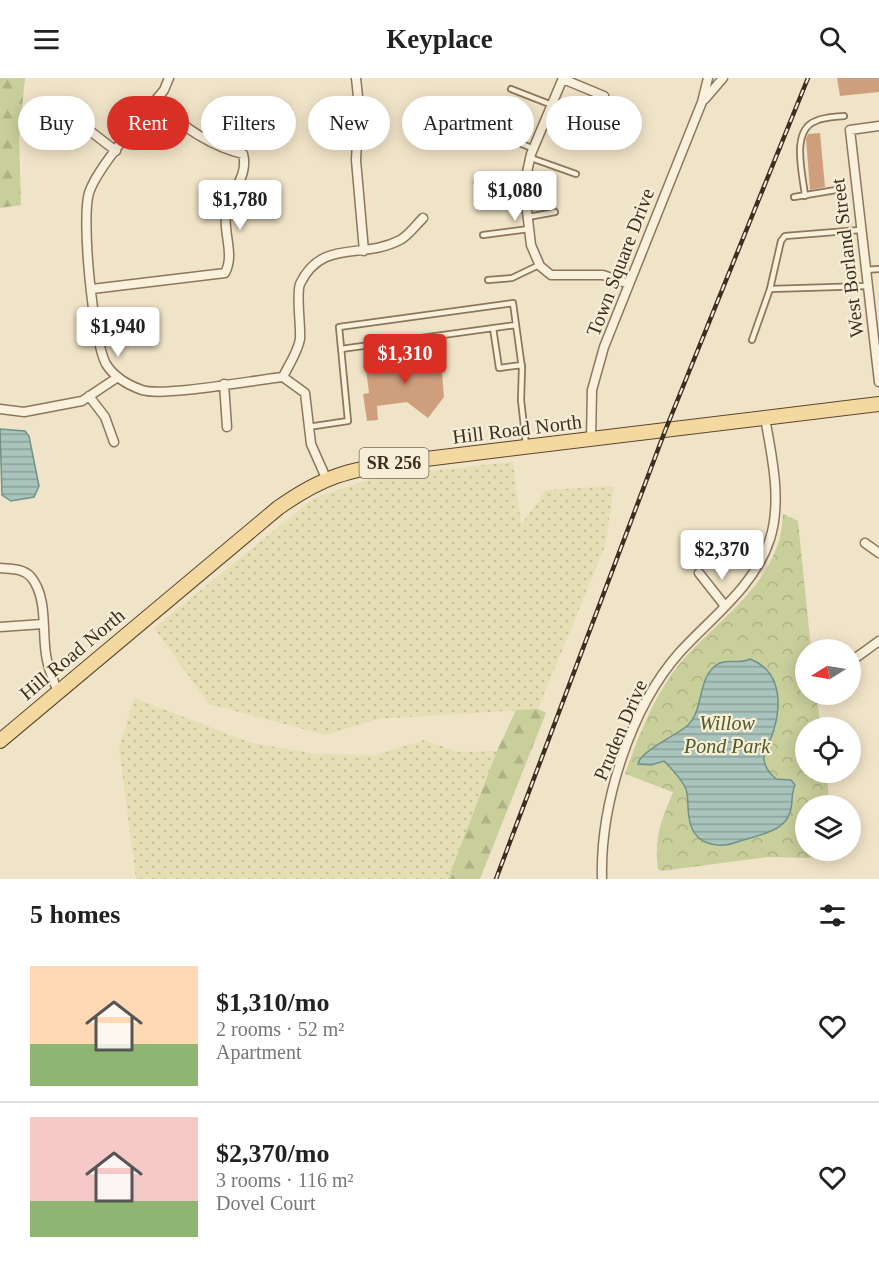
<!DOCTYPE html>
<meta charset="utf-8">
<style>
:root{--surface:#fff;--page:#f6f6f6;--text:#222;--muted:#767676;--line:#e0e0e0;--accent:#d93025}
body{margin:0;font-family:Georgia,serif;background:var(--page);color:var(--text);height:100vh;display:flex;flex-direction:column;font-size:22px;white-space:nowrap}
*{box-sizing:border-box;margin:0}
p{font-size:20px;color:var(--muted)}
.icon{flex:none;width:33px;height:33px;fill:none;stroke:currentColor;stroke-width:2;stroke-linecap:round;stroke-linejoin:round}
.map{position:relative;height:801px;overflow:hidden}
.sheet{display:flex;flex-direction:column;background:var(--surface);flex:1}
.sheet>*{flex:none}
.banner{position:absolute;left:18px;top:18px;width:843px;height:54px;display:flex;gap:12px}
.needle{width:39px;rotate:259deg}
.tools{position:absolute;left:795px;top:561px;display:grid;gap:12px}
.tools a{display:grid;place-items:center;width:66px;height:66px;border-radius:50%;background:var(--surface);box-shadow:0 3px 15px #0003;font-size:30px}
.price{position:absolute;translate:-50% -51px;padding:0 14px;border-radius:6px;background:#fff;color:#222;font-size:20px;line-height:39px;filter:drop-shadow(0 2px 3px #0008)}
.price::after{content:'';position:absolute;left:50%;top:36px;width:18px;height:14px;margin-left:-9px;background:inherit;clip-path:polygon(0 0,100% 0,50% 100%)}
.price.selected{background:var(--accent);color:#fff}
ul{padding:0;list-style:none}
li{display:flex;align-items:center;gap:18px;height:150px;padding:0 30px}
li+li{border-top:2px solid var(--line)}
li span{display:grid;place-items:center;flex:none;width:168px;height:120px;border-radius:0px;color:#555}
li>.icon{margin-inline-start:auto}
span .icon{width:72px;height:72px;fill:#fffc;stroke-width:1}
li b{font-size:26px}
h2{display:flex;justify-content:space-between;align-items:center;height:72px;padding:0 30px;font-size:26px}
.chip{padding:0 21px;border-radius:27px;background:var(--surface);box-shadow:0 3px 15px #0003;font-size:21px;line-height:54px}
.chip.selected{background:var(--accent);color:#fff}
header{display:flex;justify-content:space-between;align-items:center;height:78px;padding:0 30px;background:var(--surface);font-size:27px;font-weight:600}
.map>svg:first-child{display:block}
.farmland{fill:url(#farmland-dots)}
.forest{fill:url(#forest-firs)}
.park{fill:url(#park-crowns)}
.water{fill:url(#water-rules);stroke:#6f938a;stroke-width:1.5}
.building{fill:#cf9f7d}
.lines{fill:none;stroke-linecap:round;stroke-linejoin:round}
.service-casing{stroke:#8d765c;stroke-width:8}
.minor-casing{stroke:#8d765c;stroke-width:11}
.primary-casing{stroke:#5b4430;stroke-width:16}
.service{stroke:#faf1dc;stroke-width:4.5}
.minor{stroke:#faf1dc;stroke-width:8}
.primary{stroke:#f3d9a0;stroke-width:14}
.rail-casing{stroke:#3d2e20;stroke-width:4.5}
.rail{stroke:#f7eed8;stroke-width:2;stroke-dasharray:7;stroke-linecap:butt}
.labels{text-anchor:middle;stroke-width:4.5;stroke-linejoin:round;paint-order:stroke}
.shield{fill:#f7eed8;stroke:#756857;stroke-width:1.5}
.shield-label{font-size:18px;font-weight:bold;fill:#3d2e20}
.street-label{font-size:20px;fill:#3d2e20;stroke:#f7eed8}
.park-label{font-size:20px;font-style:italic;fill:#4d5a26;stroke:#f7eed8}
</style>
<header><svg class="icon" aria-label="menu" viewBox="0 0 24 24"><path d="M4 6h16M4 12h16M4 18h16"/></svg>Keyplace<svg class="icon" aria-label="search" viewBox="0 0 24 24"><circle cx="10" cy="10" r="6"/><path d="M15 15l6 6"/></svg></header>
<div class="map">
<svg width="879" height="801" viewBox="0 0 879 801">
<defs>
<pattern id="farmland-dots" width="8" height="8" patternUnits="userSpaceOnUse" patternTransform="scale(1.5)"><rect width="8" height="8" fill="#e6deb5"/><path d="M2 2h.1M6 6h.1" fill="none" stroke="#c6bf9b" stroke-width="1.8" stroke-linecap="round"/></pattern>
<pattern id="forest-firs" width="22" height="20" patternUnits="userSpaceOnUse" patternTransform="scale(1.5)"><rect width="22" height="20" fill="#c9cf9b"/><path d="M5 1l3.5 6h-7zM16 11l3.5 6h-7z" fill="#aeb285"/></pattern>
<pattern id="park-crowns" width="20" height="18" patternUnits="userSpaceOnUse" patternTransform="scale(1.5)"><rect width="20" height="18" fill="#c9cf9b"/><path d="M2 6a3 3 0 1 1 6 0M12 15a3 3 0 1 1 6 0" fill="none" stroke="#aeb285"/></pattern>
<pattern id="water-rules" width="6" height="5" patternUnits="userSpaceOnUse" patternTransform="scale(1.5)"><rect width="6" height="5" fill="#a9c4bc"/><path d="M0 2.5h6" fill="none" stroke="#8ba098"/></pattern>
</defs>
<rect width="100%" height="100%" fill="#f0e4c8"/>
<!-- farmland -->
<path class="farmland" d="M513,384L521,447L546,412L614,408L605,468L538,631L378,641L326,657L209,626L154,550L314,420L380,398Z
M134,620L252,665L315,676L376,677L424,662L459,674L497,673L448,801H136L119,670Z"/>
<!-- forest -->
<path class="forest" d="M0,0H25L19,59L21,127L0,130Z
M538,631L546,635L480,801H448L497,673L516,632Z"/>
<!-- park -->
<path class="park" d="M783,436L798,443L811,571L806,572V616L816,617L821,649L806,650V694L827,695L829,727L806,728V772L833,773L809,780L768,779L661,793L658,791C654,758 661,744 673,714L625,696C637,662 652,623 674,593C713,542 781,507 783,436Z"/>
<!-- water -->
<path class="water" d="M0,351L25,353L29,358L39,408L34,419L11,423L2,417Z
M750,581C780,592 782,624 774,651C772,660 766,669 764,677C763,687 769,695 776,701L791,702L795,707C790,718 794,726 789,737C783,754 752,759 737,764C715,772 692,765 689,739C687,730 689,720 686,711C681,700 672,691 664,683L651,687L638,686C640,673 676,658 688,647C704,631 697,603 715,588C726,579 740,587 750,581Z"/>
<!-- building -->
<path class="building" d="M837,0H879V14L840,18Z
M820,55L825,109L810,112L806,61L808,56Z
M432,276L433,284L441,283L444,319L428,340L407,324L377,328L378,342L367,343L363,316L369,315L366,291L384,289L383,282Z"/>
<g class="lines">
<defs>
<path id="service" d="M511,11L552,27
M493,54L534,71
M531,80L576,96
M477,104L524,108
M805,118C803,97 790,52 816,43C824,39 836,39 844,38
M794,119L842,111
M528,139L555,134
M483,157L529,151
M865,192L879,191
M488,202L512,200L539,187
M770,211L781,163L785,158L860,152
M493,250L499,290L522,287
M752,262L770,211L867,208
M341,271L516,247
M308,349L348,343L339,249L513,225L522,290L521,322L526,367"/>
<path id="minor" d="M169,0L164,12C145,36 97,89 89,115C81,141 93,262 106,286C114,299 128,307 142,312C164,319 254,302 283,299L305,315L311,366L326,400
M356,0L359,28L356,82L364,173
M563,0L531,76L524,108L531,167L540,188L551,197H603L629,206
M563,1L604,18
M705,21L723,0
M72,39L116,73
M547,39L589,57
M879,48L850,52L879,304
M92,211L225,195C235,176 223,156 226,134C230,113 249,99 243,76C208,68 183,47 154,25
M283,299C288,288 298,274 300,261C301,248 296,216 300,206C322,160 362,182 400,162C408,158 416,147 423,140
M224,306L227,349
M89,318L105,339L114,364
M0,331L24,334L82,323L118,299
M591,362L592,312L604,269L702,24L708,0
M865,465L879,475
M0,490C11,491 23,490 31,499C49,521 41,557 47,582C49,593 54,604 58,614
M699,495L725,528
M0,549L43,546
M850,584L879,563
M602,801C600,727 630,630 680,574C712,539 755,508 770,461C782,423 772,379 765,340"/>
<path id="primary" d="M0,663L278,430C323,398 348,392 401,384L879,326"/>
</defs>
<!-- service casing -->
<use href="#service" class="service-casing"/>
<!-- minor casing -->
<use href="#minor" class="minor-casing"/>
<!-- primary casing -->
<use href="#primary" class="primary-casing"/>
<!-- service -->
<use href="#service" class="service"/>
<!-- minor -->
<use href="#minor" class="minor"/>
<!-- primary -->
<use href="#primary" class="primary"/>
<defs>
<path id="rail" d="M496,801L665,353L808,0"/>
</defs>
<!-- rail casing -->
<use href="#rail" class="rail-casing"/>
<!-- rail -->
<use href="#rail" class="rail"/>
</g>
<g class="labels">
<!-- shield labels -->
<rect class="shield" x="359.5" y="370" width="69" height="30" rx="4.5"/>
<g class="shield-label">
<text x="394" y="391">SR 256</text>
</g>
<!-- street labels -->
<g class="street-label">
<text transform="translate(847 180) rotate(-97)" y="7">West Borland Street</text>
<text transform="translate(620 184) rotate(-69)" y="7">Town Square Drive</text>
<text transform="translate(517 351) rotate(-7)" y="7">Hill Road North</text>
<text transform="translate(72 576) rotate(-40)" y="7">Hill Road North</text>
<text transform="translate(620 652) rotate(-67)" y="7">Pruden Drive</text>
</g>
<!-- park labels -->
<g class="park-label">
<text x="727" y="652">Willow<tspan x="727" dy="23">Pond Park</tspan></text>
</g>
</g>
</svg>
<div class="tools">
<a><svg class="needle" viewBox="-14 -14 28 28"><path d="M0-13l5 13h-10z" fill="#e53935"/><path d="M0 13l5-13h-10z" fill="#767676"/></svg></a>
<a><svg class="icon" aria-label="locate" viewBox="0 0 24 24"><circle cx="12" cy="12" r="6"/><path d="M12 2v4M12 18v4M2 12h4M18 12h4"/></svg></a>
<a><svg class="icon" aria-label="layers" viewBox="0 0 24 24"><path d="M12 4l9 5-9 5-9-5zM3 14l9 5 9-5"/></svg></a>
</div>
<b class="price" style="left:515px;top:144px">$1,080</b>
<b class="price" style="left:240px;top:153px">$1,780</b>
<b class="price" style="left:118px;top:280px">$1,940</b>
<b class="price selected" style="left:405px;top:307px">$1,310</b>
<b class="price" style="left:722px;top:503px">$2,370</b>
<div class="banner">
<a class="chip">Buy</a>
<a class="chip selected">Rent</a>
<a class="chip">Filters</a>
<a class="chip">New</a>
<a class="chip">Apartment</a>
<a class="chip">House</a>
</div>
</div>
<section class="sheet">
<h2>5 homes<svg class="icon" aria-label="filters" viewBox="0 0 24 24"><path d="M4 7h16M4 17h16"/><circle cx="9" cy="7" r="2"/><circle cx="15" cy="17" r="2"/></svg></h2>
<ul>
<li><span style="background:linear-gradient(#ffd9b3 65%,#8fb573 0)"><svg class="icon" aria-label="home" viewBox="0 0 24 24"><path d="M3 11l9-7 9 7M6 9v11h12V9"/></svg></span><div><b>$1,310/mo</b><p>2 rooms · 52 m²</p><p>Apartment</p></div><svg class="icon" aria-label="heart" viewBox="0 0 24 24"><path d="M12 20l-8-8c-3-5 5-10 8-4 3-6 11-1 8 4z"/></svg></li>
<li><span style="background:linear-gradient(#f6c9c9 70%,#8fb573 0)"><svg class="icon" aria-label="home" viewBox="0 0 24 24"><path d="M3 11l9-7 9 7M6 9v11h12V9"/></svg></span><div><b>$2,370/mo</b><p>3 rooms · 116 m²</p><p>Dovel Court</p></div><svg class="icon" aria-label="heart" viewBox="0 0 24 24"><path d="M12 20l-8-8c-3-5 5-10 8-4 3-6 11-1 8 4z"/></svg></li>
</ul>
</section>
